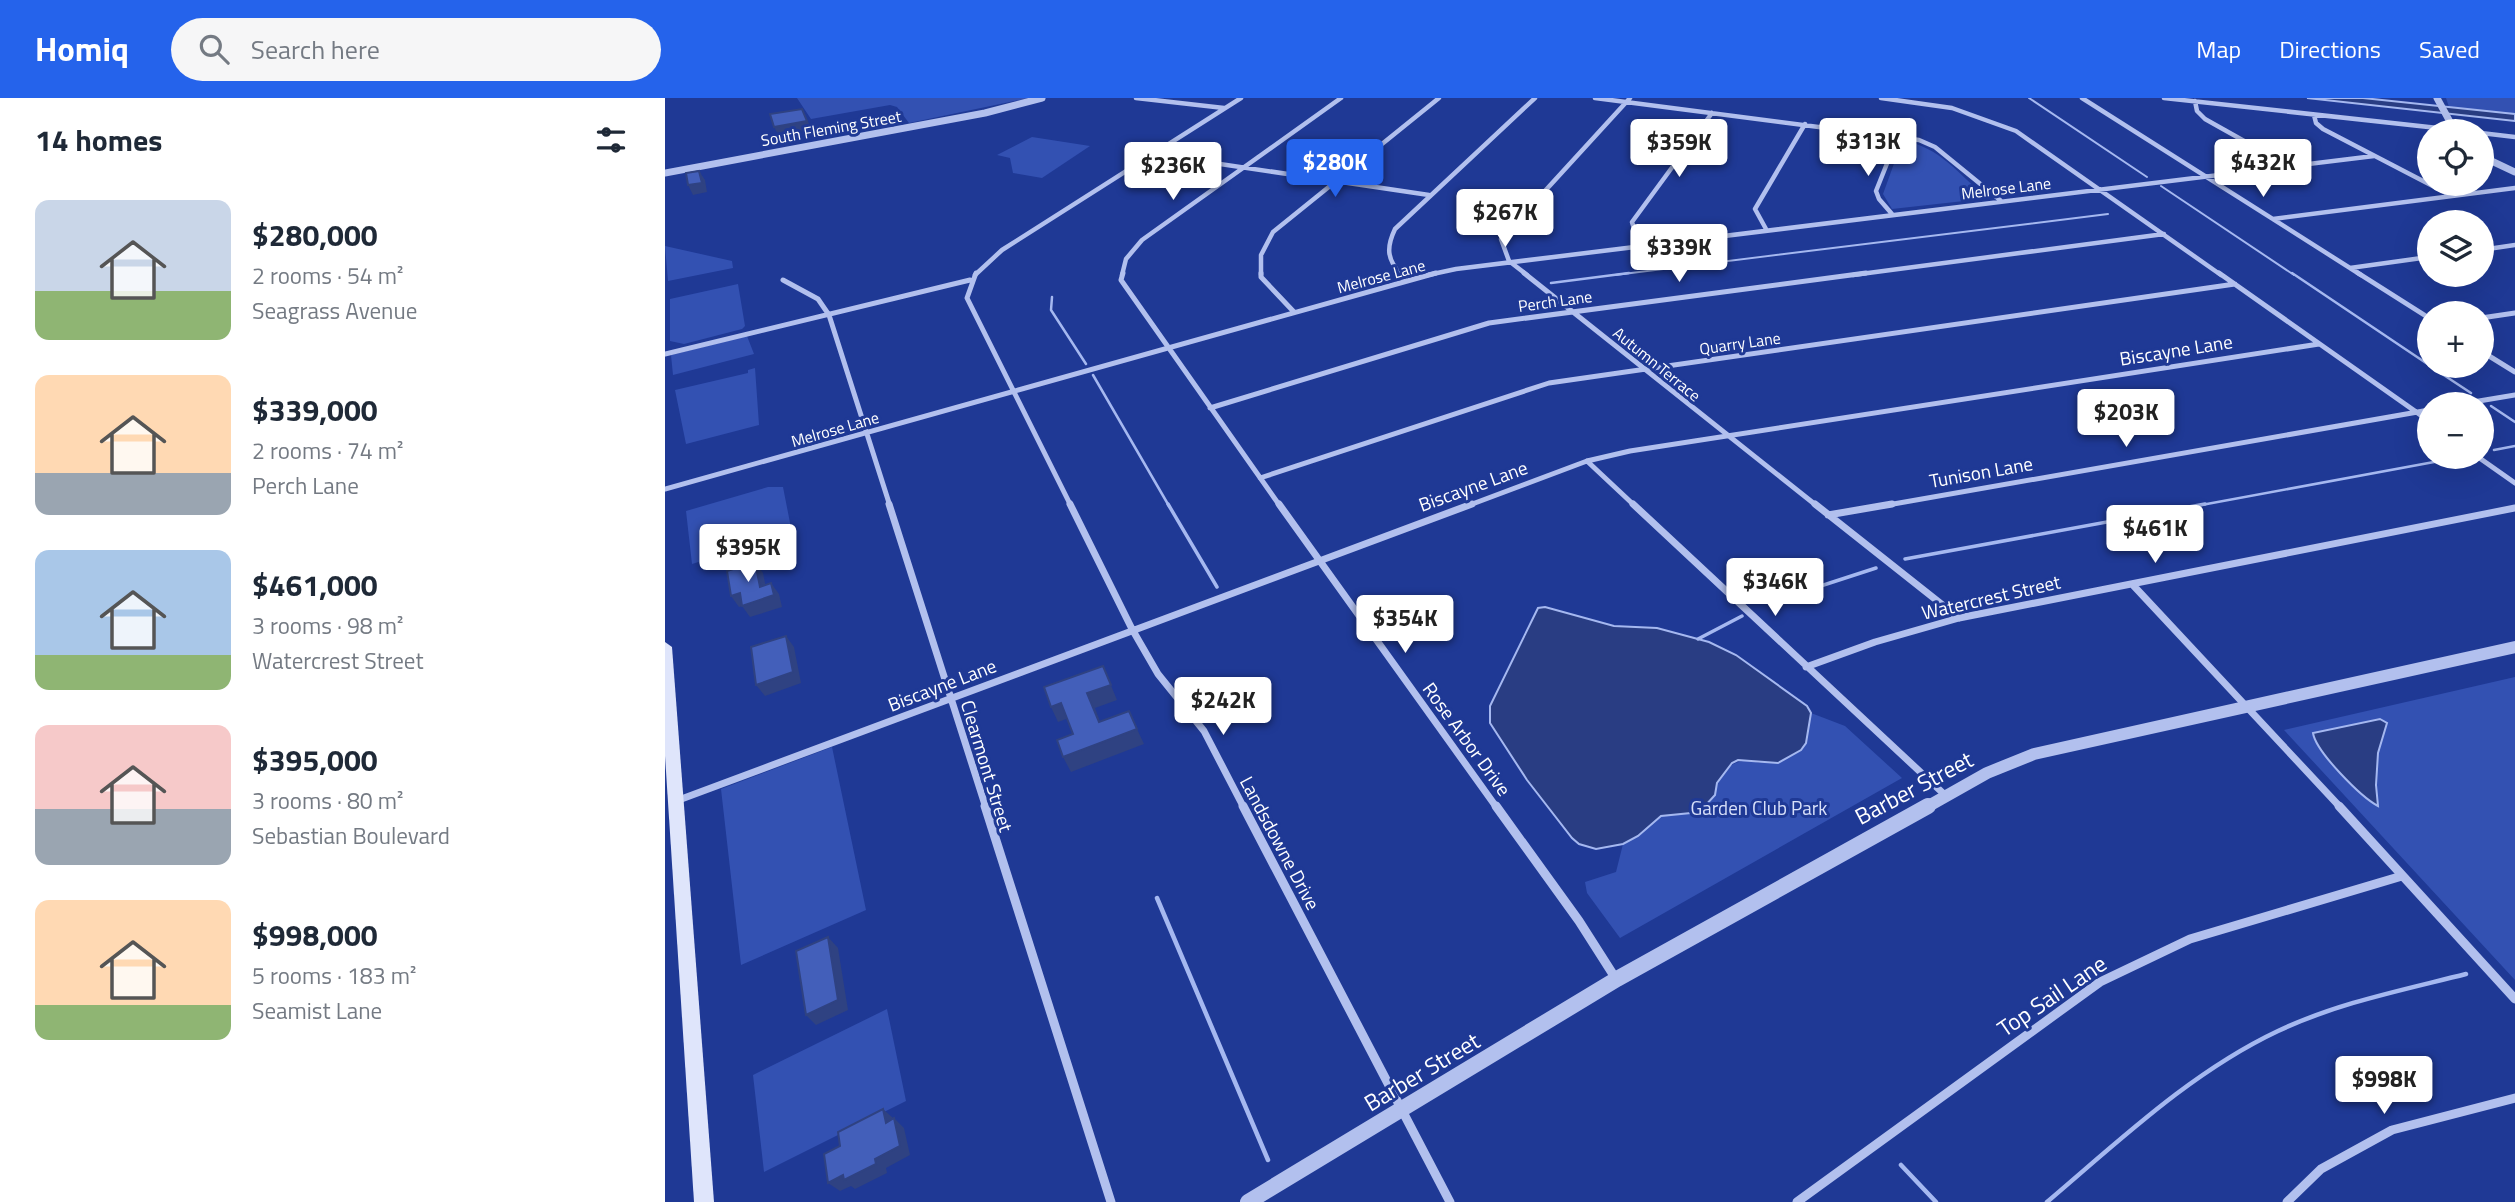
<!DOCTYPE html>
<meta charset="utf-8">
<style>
:root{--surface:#fff;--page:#f6f6f7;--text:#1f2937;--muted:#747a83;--accent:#2563eb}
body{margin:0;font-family:"Titillium Web",sans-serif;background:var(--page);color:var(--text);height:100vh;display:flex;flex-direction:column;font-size:26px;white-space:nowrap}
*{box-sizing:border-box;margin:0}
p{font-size:23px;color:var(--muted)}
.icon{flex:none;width:38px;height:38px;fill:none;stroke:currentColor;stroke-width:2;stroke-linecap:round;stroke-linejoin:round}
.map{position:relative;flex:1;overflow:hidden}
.drawer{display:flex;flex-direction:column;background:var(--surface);width:665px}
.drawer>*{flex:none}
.buttons{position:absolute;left:1752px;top:21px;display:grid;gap:14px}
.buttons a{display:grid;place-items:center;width:77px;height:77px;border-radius:50%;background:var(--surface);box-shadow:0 7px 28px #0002;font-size:35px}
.price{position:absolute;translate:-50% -60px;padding:0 16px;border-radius:7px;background:#fff;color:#222;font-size:23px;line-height:46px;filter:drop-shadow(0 2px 4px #0008)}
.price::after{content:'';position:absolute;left:50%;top:42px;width:21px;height:16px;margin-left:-10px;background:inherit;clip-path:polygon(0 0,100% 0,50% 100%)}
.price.selected{background:var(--accent);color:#fff}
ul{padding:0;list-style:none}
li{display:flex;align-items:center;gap:21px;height:175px;padding:0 35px}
li span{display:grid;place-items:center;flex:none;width:196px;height:140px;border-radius:14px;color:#555}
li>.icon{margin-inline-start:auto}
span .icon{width:84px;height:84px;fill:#fffc;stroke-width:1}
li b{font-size:30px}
h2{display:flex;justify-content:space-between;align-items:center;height:84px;padding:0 35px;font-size:30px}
header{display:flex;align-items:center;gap:42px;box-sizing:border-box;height:98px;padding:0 35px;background:var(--accent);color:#fff}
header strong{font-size:33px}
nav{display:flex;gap:38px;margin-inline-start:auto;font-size:24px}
.search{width:490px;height:63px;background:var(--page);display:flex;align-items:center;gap:18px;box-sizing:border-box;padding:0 24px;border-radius:38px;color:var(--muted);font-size:26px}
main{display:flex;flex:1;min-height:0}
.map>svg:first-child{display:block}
.green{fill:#3351b2}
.water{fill:#293d83;stroke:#a5b8f0;stroke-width:2}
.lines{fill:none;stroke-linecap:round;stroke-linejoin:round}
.stream-far3{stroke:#a5b8f0;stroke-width:2}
.stream-far2{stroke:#a5b8f0;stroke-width:2.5}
.stream-far1{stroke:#a5b8f0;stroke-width:3.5}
.stream{stroke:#a5b8f0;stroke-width:4.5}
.minor-far3{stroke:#b2c0ee;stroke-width:4.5}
.minor-far2{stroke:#b2c0ee;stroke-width:5}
.minor-far1{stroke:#b2c0ee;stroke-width:7}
.minor{stroke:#b2c0ee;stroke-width:9}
.tertiary-far2{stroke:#b2c0ee;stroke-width:7}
.tertiary-far1{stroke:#b2c0ee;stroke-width:12}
.tertiary{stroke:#b2c0ee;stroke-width:16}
.secondary{fill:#dfe5fb;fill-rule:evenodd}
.shaded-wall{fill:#2f4282}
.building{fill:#435fba;stroke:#2f4282;stroke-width:2}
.labels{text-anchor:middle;stroke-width:6;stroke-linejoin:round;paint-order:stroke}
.far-street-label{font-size:16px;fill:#fff;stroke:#1f3995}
.street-label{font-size:19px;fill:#fff;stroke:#1f3995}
.park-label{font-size:19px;fill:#d8e0fa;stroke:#1f3995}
.near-street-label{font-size:23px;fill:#fff;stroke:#1f3995}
</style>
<header>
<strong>Homiq</strong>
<div class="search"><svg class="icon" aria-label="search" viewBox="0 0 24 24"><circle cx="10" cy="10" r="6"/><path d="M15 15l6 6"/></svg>Search here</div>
<nav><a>Map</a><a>Directions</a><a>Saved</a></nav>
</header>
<main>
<section class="drawer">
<h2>14 homes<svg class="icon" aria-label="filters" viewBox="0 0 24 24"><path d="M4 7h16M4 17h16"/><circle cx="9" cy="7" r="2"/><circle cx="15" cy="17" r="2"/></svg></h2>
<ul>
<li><span style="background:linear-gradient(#c9d6e8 65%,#8fb573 0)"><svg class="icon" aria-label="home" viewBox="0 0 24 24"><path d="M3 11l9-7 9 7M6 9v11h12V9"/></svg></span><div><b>$280,000</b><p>2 rooms · 54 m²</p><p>Seagrass Avenue</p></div></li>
<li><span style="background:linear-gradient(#ffd9b3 70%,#9aa5b1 0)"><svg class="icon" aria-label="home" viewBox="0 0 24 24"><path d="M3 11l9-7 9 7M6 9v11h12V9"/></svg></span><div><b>$339,000</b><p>2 rooms · 74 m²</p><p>Perch Lane</p></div></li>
<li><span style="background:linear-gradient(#a9c7e8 75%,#8fb573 0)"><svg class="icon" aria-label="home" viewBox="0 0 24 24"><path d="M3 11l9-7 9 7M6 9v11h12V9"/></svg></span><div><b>$461,000</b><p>3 rooms · 98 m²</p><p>Watercrest Street</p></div></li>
<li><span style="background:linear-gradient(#f6c9c9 60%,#9aa5b1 0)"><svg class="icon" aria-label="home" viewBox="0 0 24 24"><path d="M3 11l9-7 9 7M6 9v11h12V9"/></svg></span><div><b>$395,000</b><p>3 rooms · 80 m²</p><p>Sebastian Boulevard</p></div></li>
<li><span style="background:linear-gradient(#ffd9b3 75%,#8fb573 0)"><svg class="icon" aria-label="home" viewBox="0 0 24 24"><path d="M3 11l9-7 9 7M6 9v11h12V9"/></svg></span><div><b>$998,000</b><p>5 rooms · 183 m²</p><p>Seamist Lane</p></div></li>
</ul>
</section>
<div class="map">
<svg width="1850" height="1104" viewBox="0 0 1850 1104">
<rect width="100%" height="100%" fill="#1f3995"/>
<!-- green -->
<path class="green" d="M132,0H364L244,25L232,9L225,7L146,21Z
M1781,0H1850V16L1784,9Z
M367,39L425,48L377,80L348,75L345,60L332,57Z
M1241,44C1271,47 1297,78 1318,97L1317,101L1227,111L1218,96L1235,49Z
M0,148L67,163L68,170L3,183Z
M73,186L80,228L77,231L19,246L5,243V201Z
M82,238L89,256L8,277L6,257Z
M90,270L94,327L21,346L10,292L83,275V272Z
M103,389H118L127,435L27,466L21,413Z
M1850,579V882L1619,632Z
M1146,615L1180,628L1237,680L955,840L922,795L920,784L951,774L958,746L973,738L996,718L1026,715L1050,697C1054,674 1069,656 1094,665L1141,645Z
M167,649L201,812L76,867L56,691Z
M222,911L241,1003L99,1074L88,977Z"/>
<!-- water -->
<path class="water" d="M1642,0H1698L1850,16V23Z
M880,509L949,528L992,530L1044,544L1071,557L1142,608L1146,615L1141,645L1136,652L1113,665L1073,662L1067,665L1052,685L1050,697L1040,708L1026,715L996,718L973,738L958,746L931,751L914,746L907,740L862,682L825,625V608L873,510Z
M1715,621L1722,625L1713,655L1711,687L1713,708C1696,699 1651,654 1648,635Z"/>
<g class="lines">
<!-- stream-far3 -->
<path class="stream-far3" d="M1364,0L1482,79
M1496,88L1629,177
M950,177L1443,116"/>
<!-- stream-far2 -->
<path class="stream-far2" d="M1627,175L1764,267
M886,185L964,175
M387,199L386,212L421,266
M1765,268L1806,295
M428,277L504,408
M1826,308L1850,324
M1829,352L1850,348
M1531,408L1796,359"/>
<!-- stream-far1 -->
<path class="stream-far1" d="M503,406L552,489
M1240,461L1540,406
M1134,495L1211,470
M1033,541L1077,518"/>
<!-- stream -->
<path class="stream" d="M492,800L603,1062
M1236,1067L1271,1104
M1382,1104C1454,1043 1526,974 1613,933C1672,905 1738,892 1801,876"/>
<!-- minor-far3 -->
<path class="minor-far3" d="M471,0L559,10
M930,0L1254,42L1270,49L1335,102
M1216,0L1287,10L1351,33L1556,177
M1417,0L1696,177
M1499,0L1800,33
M1530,3L1532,13L1540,21L1622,67
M1649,17L1651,25L1658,31L1785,97
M1816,35L1850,39
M488,56L764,97
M1227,116L1214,101L1211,93L1233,38
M1608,121L1850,90
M1101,131L1090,111L1140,26
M974,147L967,124L1047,15
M1816,152L1850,147
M1685,170L1764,159
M310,177L337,152L576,0
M457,177L461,161L477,142L676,0
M596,177V157L608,134L774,0
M736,177C722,161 721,150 730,131L870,0
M763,177L791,171L1709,58
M862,177L844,163L836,141L965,0
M1188,177L1499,136"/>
<!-- minor-far2 -->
<path class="minor-far2" d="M311,175L302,200L406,408
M458,175L456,182L615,408
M596,175V179L629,214
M734,175L740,182
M859,175L1152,408
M1554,175L1764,323
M1693,175L1764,220
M118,182L153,201L164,217L225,408
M1816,220L1850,215
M1816,253L1850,274
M0,256L305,182
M1796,306L1850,297
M545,310L824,225L1201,175
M1813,359L1850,385
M922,363L970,408
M595,380L884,285L1570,186
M0,391L771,175
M802,408L922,363L965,353L1654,246
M1217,408L1764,312"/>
<!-- minor-far1 -->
<path class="minor-far1" d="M224,406L321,710
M405,406L467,531L493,576L539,633L579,710
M614,406L832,710
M968,406L1280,697
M1150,406L1294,520
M1163,417L1227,406
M1467,486L1676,710
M1141,569L1210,544L1294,520L1850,410
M11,703L807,406"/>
<!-- minor -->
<path class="minor" d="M320,708L446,1104
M578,708L785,1104
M831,708L914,823L951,881
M1674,708L1850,901
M1132,1104L1435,884L1525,841L1737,778
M1622,1104L1656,1071L1727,1032L1850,1000"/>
<!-- tertiary-far2 -->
<path class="tertiary-far2" d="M1772,0L1790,33
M1816,58L1850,74
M0,75L320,15L377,0"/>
<!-- tertiary-far1 -->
<path class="tertiary-far1" d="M1260,710L1322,675L1369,656L1850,549"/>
<!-- tertiary -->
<path class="tertiary" d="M583,1104L952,881L1263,708"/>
<!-- secondary -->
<path class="secondary" d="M0,544L7,549L49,1104H29L0,658Z"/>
</g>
<!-- shaded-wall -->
<path class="shaded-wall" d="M137,11L147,32L114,38L109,29Z
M34,73L40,82L42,94L28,97L23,87Z
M90,464L98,475L103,500L106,485L114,496L117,509L85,519L77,508L74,509L66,498Z
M121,538L129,549L136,585L100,598L91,587Z
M438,568L452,602L430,610L441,639L422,595Z
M396,605L404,620L393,624L386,609Z
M472,631L479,646L406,674L398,659Z
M163,839L173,850L183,912L151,927L141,917Z
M218,1011L228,1020L231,1034L221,1025Z
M229,1020L239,1030L245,1057L221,1070L222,1075L190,1091L186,1088L175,1093L163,1085L210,1061Z"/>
<!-- building -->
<path class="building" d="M137,11L142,23L109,29L105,16Z
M34,73L37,85L23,87L21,75Z
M90,464L95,489L106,485L109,497L77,508L75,495L66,498L62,473Z
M121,538L128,574L91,587L86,549Z
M438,568L446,587L422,595L434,624L464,613L472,631L398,659L392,642L408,636L396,605L386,609L379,589Z
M163,839L173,902L141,917L131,853Z
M218,1011L221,1025L229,1020L235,1048L210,1061L211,1066L179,1082L178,1077L163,1085L159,1056L175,1048L173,1034Z"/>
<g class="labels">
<!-- far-street labels -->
<g class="far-street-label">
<text transform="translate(166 30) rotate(-10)" y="6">South Fleming Street</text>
<text transform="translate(1341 90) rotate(-7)" y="6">Melrose Lane</text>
<text transform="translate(716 178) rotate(-15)" y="6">Melrose Lane</text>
<text transform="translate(890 203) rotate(-8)" y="6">Perch Lane</text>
<text transform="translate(1075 245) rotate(-8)" y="6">Quarry Lane</text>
<text transform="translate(992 266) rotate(39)" y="6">Autumn Terrace</text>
<text transform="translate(170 331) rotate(-16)" y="6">Melrose Lane</text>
</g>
<!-- street labels -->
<g class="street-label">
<text transform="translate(1511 252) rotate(-9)" y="7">Biscayne Lane</text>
<text transform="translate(1316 374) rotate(-10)" y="7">Tunison Lane</text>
<text transform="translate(808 388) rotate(-20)" y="7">Biscayne Lane</text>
<text transform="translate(1326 499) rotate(-13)" y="7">Watercrest Street</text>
<text transform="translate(277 587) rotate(-21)" y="7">Biscayne Lane</text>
<text transform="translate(802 641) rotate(54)" y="7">Rose Arbor Drive</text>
<text transform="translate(322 668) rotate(73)" y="7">Clearmont Street</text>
<text transform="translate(615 745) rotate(62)" y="7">Landsdowne Drive</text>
</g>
<!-- park labels -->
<g class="park-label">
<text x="1094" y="717">Garden Club Park</text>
</g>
<!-- near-street labels -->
<g class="near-street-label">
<text transform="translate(1249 690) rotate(-28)" y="8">Barber Street</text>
<text transform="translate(1387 898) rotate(-34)" y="8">Top Sail Lane</text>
<text transform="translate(757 974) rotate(-31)" y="8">Barber Street</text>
</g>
</g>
</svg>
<div class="buttons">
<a><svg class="icon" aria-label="locate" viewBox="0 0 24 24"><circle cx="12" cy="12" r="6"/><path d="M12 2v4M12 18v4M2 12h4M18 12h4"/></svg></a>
<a><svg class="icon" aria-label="layers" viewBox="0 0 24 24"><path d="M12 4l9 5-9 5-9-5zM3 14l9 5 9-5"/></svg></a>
<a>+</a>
<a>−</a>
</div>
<b class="price" style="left:1203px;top:80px">$313K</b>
<b class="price" style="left:1014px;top:81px">$359K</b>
<b class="price selected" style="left:670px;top:101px">$280K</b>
<b class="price" style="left:1598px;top:101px">$432K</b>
<b class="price" style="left:508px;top:104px">$236K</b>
<b class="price" style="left:840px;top:151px">$267K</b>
<b class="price" style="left:1014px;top:186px">$339K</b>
<b class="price" style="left:1461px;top:351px">$203K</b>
<b class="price" style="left:1490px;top:467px">$461K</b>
<b class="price" style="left:83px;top:486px">$395K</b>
<b class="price" style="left:1110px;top:520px">$346K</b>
<b class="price" style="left:740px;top:557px">$354K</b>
<b class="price" style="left:558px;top:639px">$242K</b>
<b class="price" style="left:1719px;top:1018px">$998K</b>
</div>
</main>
